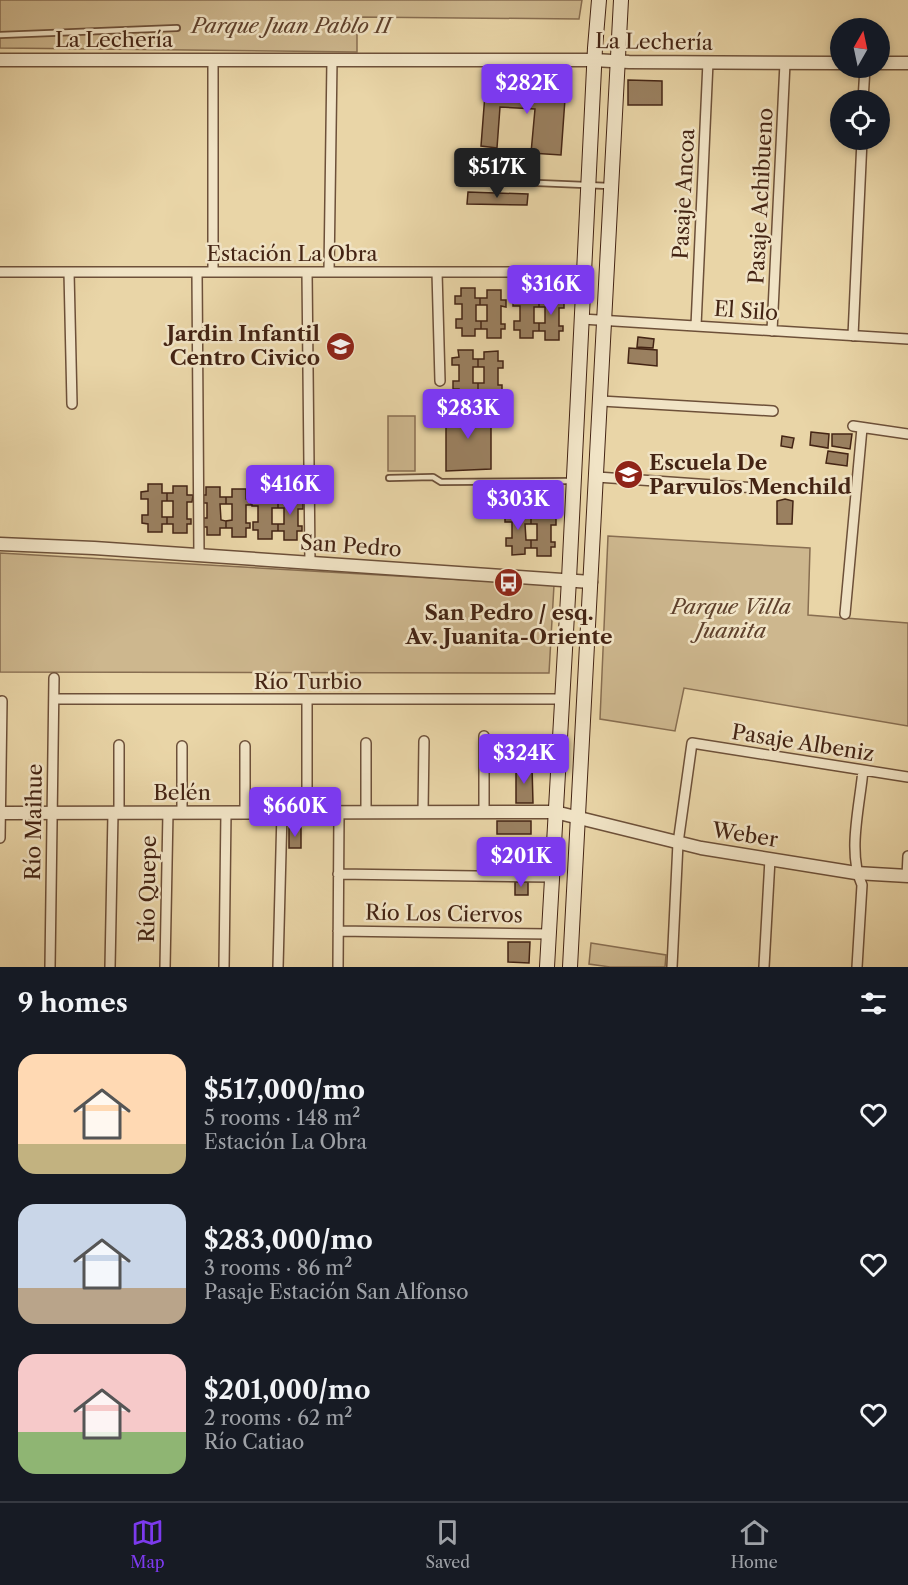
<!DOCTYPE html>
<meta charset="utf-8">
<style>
:root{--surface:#171b24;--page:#20242c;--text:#f1f3f6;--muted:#9ea1a6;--line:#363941;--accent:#7c3aed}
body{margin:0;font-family:"Libre Caslon Text",serif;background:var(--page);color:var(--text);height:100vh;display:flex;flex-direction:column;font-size:22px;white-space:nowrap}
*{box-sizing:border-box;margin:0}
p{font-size:20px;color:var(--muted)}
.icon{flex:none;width:33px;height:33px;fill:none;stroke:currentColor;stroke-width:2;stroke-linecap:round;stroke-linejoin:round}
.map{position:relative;height:967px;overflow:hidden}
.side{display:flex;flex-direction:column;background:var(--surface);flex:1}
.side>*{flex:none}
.needle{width:39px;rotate:9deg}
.fabs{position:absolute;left:830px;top:18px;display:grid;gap:12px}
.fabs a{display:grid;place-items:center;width:60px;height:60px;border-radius:50%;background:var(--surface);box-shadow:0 3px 9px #0003;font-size:30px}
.price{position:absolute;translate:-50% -51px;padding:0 14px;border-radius:6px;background:var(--accent);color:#fff;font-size:20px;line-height:39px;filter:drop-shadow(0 2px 3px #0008)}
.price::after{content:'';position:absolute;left:50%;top:36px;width:18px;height:14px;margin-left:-9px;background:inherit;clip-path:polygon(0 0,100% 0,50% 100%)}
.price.selected{background:#222;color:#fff}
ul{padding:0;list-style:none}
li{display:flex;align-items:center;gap:18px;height:150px;padding:0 18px}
li span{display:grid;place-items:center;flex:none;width:168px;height:120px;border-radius:18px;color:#555}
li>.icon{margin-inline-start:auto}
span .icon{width:72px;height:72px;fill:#fffc;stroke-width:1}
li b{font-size:26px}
h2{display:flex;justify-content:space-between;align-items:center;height:72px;padding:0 18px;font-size:26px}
.menu{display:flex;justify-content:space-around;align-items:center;height:84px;border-top:2px solid var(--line);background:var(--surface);font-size:16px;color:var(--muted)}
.menu a{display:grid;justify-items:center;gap:3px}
.menu .selected{color:var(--accent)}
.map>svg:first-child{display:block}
.green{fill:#cdb78e;stroke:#886e51;stroke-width:1.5}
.building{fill:#9a8060;stroke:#442414;stroke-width:1.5}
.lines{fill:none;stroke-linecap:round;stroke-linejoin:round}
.service-casing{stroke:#6d5039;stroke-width:8}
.minor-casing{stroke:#6d5039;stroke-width:12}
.tertiary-casing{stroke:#6d5039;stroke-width:15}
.secondary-casing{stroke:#442414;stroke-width:16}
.service{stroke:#f1e4c6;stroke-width:4.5}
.minor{stroke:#f1e4c6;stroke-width:9}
.tertiary{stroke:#f1e4c6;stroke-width:12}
.secondary{stroke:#f1e4c6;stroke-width:14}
.labels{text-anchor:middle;stroke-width:5;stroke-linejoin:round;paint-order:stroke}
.park-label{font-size:21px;font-style:italic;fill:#5f412c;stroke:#f1e4c6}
.street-label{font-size:21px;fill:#442414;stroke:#f1e4c6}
.poi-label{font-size:21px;font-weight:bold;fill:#442414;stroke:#f1e4c6;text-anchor:end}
</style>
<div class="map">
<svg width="908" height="967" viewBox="0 0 908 967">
<rect width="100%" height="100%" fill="#e9d5a7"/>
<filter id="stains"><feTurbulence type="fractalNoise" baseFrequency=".00333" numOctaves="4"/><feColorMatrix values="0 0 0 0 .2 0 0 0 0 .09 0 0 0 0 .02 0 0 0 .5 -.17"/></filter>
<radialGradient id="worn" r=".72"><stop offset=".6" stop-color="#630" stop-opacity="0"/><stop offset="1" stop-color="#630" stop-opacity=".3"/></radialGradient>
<!-- green -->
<path class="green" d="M0,0H582L579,19L357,17V52L0,48Z
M415,416V471H388V416Z
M608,536L810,548L808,615L908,623V726L684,688L675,731L600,719Z
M0,553L554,585L549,673L0,672Z
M591,943L666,955L665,967H610L589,964Z"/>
<!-- building -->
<path class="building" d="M628,80L662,81V105H628Z
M486,81L499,82L498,88L544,92L545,83L566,85L561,155L531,153L535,109L500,107L497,148L481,146Z
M468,192L528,194L527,205L467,204Z
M461,288H475V298H480V305H476V321H481V329H475V336H462V328H456V319H462V304H455V296H461Z
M487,290H501V300H506V307L501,306V324H505V329H501V338H487V329H481V321H487V305H480V298H487Z
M520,290H534V300H539V307H534V323H539V331H533V338H520V330H514V321H520V306H513V298H520Z
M545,292H559V302H564V308H559V326H563V331H559V340H545V331H539V323H545V307H539V300H545Z
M638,337L654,339L653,348L637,347Z
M629,348L657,350V366L628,363Z
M458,350H473V359H478V367H473V383H478V391H473V397L459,398V389H453V381H459V365H452V358L459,357Z
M498,351V361H503V368H498V385H502V390H498V399H484V391H478V383H484V367H478V359H484V352Z
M446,410H491V469L446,471Z
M811,432L829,434L828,448L810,445Z
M832,434H852L850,449L832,446Z
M782,436L794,438L792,448L781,446Z
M828,451L848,454L847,466L826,463Z
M148,484H162V493H167V501H162V517H167V524H162V532H148V524L142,523V515H148V499H141V492L148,491Z
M173,486H187V495H193L192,502H187V519H191V524H187V533H173V524H167V517H173V501H167V493H173Z
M206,487H220V497H226V504H220L221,520L226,521V528H220V535H207V527H201V518H207V503H200V495H206Z
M232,489H246V499H251V505H246V523H250V528H246V537H232V528H226V521L232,520V504H226V497H232Z
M258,491H272V500H278V508H272V524H278V531H272V539H258V530H253V522H258V506H252V499H258Z
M283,493H297L298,502H303V509H298V526H302V531H297V540H284V531H278V524H284V508H278V500H284Z
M785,499L793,501L792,524H777V501Z
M512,507H525L526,516H531V524H525L526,540H531V548H525V554L512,555V546H506V538H512V522H505V514H512Z
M537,508H551V518H556V525H551V542H555V547H551V556H537V548H531V540H537V524H531V516H537Z
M516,766H532L533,803H516Z
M497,821H531V834H497Z
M289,828H301V848H289Z
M515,882H528V895H515Z
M508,942H530L529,963L508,962Z"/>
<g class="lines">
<defs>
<path id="service" d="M0,35L177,28
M488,181L609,186
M389,478L433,477L441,482L571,481"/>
<path id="minor" d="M213,60V272
M863,100L865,68
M0,272H584
M69,272L72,404
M197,272L199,555
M307,272L310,563
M329,272L332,60
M437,272L440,381
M582,319L908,339
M696,326L708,62
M772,331L785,63
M853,336L862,140
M601,401L773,411
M853,426L908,434
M597,477L770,489
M845,614L862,428
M54,699H562
M119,745V812
M182,746V812
M245,812V746
M307,812V700
M366,812V743
M423,812L424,741
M484,812V736
M0,838L2,701
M338,874L552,877
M907,876L908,856
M338,931L549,934
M50,967L54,678
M110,967L113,813
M165,967L168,812
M224,967L226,812
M278,967L282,812
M338,967L339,812
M672,967L678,843L692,743L908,777
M764,967L770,859
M857,967L862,885C847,853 860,805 863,770"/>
<path id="tertiary" d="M0,60H594L629,62L840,63
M879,63H908
M0,544L94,548L591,582
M0,813L555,812L701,848L856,873L908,876"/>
<path id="secondary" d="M547,967L569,579L595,48L599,0
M570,967L621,0"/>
</defs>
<!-- service casing -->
<use href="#service" class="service-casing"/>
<!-- minor casing -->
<use href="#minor" class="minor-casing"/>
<!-- tertiary casing -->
<use href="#tertiary" class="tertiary-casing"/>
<!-- secondary casing -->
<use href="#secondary" class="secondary-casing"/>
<!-- service -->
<use href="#service" class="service"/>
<!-- minor -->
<use href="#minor" class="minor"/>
<!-- tertiary -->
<use href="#tertiary" class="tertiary"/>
<!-- secondary -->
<use href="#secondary" class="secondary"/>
</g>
<!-- icons -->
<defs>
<symbol id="school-disc" viewBox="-11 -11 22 22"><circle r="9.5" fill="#8f2418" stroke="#f1e4c6"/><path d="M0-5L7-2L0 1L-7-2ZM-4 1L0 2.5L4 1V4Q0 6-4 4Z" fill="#fff"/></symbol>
<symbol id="bus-disc" viewBox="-11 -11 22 22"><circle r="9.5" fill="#8f2418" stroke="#f1e4c6"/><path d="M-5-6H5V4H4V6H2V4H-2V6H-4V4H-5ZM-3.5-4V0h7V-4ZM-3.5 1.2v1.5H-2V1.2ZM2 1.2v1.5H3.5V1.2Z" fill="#fff"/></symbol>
</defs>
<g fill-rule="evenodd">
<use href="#school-disc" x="324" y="330" width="33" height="33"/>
<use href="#school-disc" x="612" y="458" width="33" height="33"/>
<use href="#bus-disc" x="492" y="566" width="33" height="33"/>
</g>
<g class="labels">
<!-- park labels -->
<g class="park-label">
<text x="291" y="33">Parque Juan Pablo II</text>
<text x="731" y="614">Parque Villa<tspan x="731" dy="24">Juanita</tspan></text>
</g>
<!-- street labels -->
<g class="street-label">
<text x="114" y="47">La Lechería</text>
<text transform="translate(654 42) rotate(1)" y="7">La Lechería</text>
<text transform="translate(684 194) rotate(-87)" y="7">Pasaje Ancoa</text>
<text transform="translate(761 196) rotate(-87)" y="7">Pasaje Achibueno</text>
<text x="292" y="261">Estación La Obra</text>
<text transform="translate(746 311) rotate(4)" y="7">El Silo</text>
<text transform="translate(351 546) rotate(4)" y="7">San Pedro</text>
<text x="308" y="689">Río Turbio</text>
<text transform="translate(803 743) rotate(9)" y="7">Pasaje Albeniz</text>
<text x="182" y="800">Belén</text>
<text transform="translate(34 822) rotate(-89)" y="7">Río Maihue</text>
<text transform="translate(745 835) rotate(9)" y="7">Weber</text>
<text transform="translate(148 889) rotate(-89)" y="7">Río Quepe</text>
<text transform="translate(444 914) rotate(1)" y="7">Río Los Ciervos</text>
</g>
<!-- poi labels -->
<g class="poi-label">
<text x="320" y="341">Jardin Infantil<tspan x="320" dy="24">Centro Civico</tspan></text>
<text x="649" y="470" text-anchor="start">Escuela De<tspan x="649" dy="24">Parvulos Menchild</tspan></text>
<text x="509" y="620" text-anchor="middle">San Pedro / esq.<tspan x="509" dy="24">Av. Juanita-Oriente</tspan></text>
</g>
</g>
<rect width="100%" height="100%" filter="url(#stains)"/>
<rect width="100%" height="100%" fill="url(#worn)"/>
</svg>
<div class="fabs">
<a><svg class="needle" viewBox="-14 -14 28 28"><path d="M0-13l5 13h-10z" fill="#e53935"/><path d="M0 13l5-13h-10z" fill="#9ea1a6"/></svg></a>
<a><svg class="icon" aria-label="locate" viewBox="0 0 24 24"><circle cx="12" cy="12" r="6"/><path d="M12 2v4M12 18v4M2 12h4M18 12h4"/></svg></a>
</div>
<b class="price" style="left:527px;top:115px">$282K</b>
<b class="price selected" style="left:497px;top:199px">$517K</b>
<b class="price" style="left:551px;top:316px">$316K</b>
<b class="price" style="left:468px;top:440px">$283K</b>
<b class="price" style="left:290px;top:516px">$416K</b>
<b class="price" style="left:518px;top:531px">$303K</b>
<b class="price" style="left:524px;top:785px">$324K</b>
<b class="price" style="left:295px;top:838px">$660K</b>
<b class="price" style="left:521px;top:888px">$201K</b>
</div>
<section class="side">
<h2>9 homes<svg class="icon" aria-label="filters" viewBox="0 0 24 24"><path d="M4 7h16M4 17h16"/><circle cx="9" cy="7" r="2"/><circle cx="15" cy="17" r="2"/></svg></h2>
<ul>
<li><span style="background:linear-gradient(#ffd9b3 75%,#c2b280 0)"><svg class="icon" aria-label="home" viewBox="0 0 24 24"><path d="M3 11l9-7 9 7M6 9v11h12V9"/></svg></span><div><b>$517,000/mo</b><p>5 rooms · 148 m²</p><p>Estación La Obra</p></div><svg class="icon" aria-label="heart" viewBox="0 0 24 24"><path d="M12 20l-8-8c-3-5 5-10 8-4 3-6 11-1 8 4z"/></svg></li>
<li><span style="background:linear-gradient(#c9d6e8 70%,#b9a48a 0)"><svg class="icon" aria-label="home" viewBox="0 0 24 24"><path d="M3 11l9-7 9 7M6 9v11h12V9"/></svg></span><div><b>$283,000/mo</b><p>3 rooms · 86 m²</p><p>Pasaje Estación San Alfonso</p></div><svg class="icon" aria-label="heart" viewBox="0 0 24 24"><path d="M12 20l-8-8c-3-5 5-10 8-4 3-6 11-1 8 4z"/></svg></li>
<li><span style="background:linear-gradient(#f6c9c9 65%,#8fb573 0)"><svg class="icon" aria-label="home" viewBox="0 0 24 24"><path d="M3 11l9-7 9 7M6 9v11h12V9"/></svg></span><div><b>$201,000/mo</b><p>2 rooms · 62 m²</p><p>Río Catiao</p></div><svg class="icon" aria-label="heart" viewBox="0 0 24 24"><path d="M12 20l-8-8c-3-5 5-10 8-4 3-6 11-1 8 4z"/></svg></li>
</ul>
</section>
<nav class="menu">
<a class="selected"><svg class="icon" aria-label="map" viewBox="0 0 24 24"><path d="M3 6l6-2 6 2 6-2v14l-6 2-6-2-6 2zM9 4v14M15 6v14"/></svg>Map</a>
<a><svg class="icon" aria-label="saved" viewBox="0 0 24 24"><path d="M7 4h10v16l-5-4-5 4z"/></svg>Saved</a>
<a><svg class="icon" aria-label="home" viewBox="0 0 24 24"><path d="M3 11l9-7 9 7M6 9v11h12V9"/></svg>Home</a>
</nav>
